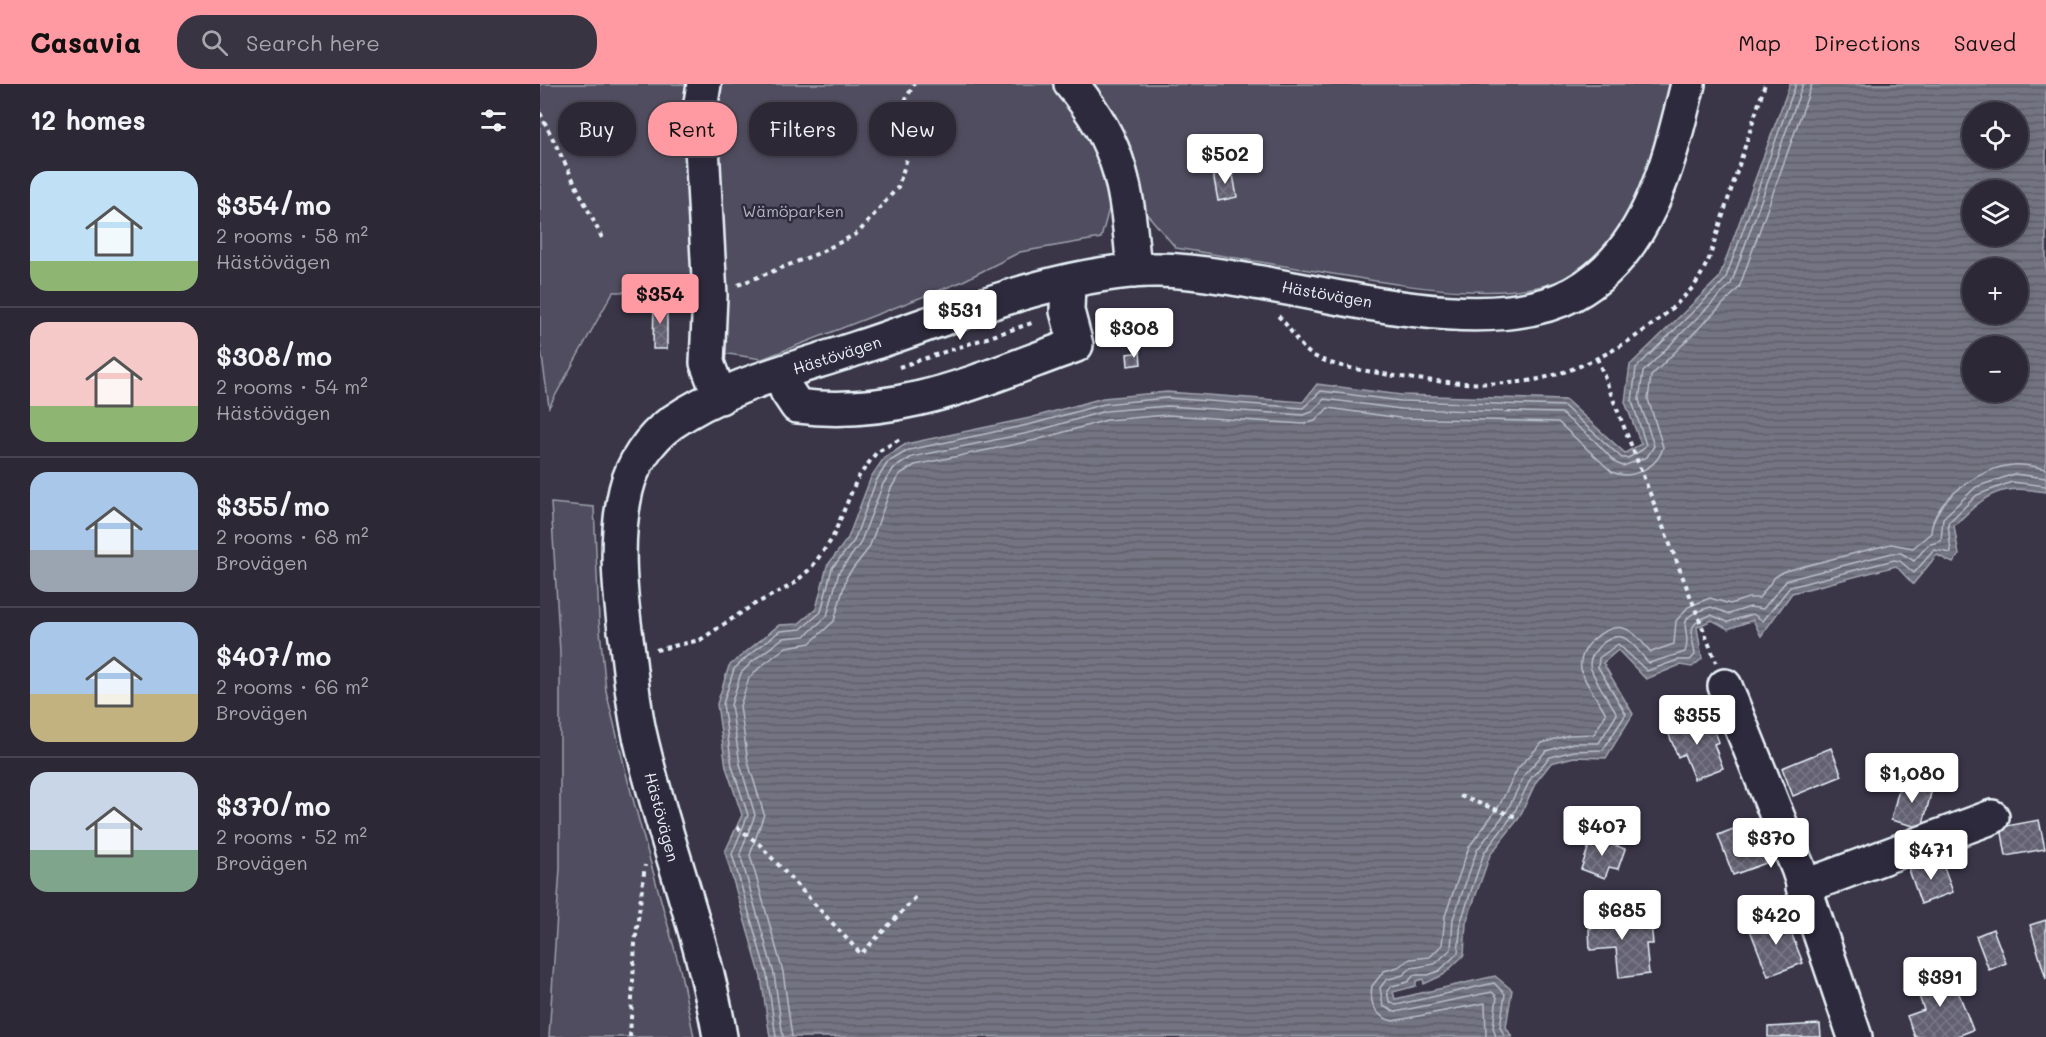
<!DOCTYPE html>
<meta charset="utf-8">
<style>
:root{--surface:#2c2836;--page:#383442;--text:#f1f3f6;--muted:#a6a6ad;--line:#484451;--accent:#ff9aa2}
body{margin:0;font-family:Mali,sans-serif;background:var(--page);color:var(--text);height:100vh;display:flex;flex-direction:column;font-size:22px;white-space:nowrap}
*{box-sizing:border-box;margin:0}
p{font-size:20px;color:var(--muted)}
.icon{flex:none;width:33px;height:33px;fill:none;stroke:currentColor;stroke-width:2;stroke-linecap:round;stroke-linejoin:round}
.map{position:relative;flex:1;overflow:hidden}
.side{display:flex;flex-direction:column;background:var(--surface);width:540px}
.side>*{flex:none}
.hud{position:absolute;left:18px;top:18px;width:570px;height:54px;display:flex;gap:12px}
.buttons{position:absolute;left:1422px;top:18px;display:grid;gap:12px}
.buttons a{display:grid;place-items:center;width:66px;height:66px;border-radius:50%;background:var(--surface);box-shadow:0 3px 9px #0003,0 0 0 2px var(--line);font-size:30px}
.price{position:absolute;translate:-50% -51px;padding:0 14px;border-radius:6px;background:#fff;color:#222;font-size:20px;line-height:39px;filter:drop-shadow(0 2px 3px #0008)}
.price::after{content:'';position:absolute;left:50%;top:36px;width:18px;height:14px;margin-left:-9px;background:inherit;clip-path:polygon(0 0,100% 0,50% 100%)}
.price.current{background:var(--accent);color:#111}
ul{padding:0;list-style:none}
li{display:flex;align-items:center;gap:18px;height:150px;padding:0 30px}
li+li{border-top:2px solid var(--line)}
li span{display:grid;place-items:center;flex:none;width:168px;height:120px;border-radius:18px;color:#555}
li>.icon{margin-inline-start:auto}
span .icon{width:72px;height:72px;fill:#fffc;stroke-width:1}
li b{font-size:26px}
h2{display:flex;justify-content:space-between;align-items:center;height:72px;padding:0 30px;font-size:26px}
.pill{padding:0 21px;border-radius:24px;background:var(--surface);box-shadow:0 3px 9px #0003,0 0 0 2px var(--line);font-size:21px;line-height:54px}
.pill.current{background:var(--accent);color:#111}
header{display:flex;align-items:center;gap:36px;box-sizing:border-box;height:84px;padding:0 30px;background:var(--accent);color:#111}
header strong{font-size:28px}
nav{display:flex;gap:33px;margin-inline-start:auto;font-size:21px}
.search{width:420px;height:54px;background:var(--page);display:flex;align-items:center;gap:15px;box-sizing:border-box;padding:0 21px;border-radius:24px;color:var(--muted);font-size:22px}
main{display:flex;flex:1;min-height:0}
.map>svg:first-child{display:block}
.green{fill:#504e5f;stroke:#9ca0ac;stroke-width:1.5}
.water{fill:url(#water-rules);stroke:#a2a6b1;stroke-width:1.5;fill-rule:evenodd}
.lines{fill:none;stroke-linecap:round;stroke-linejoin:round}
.shore{stroke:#b9bfc9;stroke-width:1.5}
.building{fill:url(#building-cross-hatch);stroke:#e8f1f8;stroke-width:1.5}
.minor-casing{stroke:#e8f1f8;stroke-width:38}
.path{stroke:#e8f1f8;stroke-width:4;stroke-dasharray:4.5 4.5;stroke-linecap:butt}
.minor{stroke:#2f2a3d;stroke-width:33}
.labels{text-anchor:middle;stroke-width:5;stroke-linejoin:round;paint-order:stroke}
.park-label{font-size:16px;fill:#b3b8c2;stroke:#2f2a3d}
.street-label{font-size:16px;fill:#e8f1f8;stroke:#2f2a3d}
</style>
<header>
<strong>Casavia</strong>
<div class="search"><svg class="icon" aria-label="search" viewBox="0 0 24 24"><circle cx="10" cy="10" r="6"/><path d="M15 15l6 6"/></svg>Search here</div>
<nav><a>Map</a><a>Directions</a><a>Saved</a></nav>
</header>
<main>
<section class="side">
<h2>12 homes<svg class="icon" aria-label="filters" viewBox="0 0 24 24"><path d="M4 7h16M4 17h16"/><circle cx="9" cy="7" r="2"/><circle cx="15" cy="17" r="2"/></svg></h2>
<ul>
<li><span style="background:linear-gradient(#bfe0f5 75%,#8fb573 0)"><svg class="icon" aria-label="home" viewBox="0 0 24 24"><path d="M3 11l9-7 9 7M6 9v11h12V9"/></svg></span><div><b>$354/mo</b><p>2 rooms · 58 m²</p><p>Hästövägen</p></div></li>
<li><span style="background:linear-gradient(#f6c9c9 70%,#8fb573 0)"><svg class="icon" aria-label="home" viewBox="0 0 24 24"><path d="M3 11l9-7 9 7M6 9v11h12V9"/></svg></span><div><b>$308/mo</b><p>2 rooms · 54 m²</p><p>Hästövägen</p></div></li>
<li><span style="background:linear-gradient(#a9c7e8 65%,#9aa5b1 0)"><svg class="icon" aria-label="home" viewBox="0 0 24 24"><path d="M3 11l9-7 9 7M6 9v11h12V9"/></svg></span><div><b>$355/mo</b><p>2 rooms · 68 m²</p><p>Brovägen</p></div></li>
<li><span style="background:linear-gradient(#a9c7e8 60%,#c2b280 0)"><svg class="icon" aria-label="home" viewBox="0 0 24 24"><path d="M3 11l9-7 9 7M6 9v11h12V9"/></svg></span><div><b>$407/mo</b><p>2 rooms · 66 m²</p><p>Brovägen</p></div></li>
<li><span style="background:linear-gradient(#c9d6e8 65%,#7fa58c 0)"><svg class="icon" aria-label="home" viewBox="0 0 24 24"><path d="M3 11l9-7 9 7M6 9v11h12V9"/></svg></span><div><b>$370/mo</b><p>2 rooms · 52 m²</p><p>Brovägen</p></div></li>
</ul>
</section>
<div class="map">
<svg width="1506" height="953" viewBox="0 0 1506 953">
<defs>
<pattern id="water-rules" width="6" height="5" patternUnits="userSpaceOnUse" patternTransform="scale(1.5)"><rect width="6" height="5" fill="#737482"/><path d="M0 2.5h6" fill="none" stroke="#5f6069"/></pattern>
<pattern id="building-cross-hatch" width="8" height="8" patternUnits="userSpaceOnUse" patternTransform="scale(1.5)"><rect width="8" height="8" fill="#636171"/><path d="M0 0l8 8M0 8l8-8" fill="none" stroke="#797886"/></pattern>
</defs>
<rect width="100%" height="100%" fill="#3a3648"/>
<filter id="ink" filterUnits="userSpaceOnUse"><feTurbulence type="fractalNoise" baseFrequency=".0167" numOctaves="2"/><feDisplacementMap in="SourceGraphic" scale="12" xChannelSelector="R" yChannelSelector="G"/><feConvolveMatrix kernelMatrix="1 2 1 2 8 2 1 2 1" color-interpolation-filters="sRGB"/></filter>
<g filter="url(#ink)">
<!-- green -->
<path class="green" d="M0,0H1133C1118,66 1101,147 1040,187C978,227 845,198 775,187C729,179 682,172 636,164L596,117L570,121L561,154L480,168L421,198L222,275L155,265L154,207L73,208L9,323L0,258Z
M11,419L54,423L59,536L66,607L88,697L140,885L154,953H9L20,784V568Z"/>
<!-- water -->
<path class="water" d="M1250,0H1506V408C1459,400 1447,409 1414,442L1419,471L1413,479L1397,471L1373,500L1356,482L1252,509L1221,552L1213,536L1188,545L1172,536L1157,543L1162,575L1152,583L1140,581L1106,595L1078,566L1063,579L1093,630L1066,674L1034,673L1011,679L996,698L979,734L950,771L926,839L924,871L903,891L884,900L883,895L876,897V902L853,908L855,915L955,892L972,906L966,943L972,953H230L221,893L185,768L202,731L186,683L177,620L189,582L239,541L258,540L276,525L287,482L308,454L331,393L344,374L366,360L490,334L563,314L627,308L763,318L777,300L861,311L1026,316L1085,369L1101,360L1085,318L1090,281L1179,194ZM1432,28H1478V74H1432ZM1432,106H1478V152H1432ZM1432,184H1478V230H1432ZM1432,262H1478V308H1432Z"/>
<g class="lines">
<!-- shore -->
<path class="shore" d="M236,953L227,891L192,770L208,731L192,682L183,620L194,585L209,571L240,547L261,545L281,528L292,484L314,457L336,397L348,378L369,366L492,340L564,320L627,314L763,324L781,307L861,317L1024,322L1082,374H1088L1102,366L1106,361L1092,317L1096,284L1185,196L1256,0
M243,953L234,890L200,770L215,731L200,680L191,621L201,589L213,577L243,554L265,552L287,532L299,488L320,460L343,400L354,384L372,373L493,348L565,327L628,322L763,331L772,328L784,315L861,325L1021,329L1054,356L1076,379L1083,382L1107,373L1114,362L1099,316L1103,288L1191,200L1263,0
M252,953L243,888L210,771L224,730L208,678L200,622L209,594L219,584L246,563L270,559L294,537L307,492L329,464L351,404L360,390L375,381L496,356L567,336L628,331L763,340L775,337L788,324L860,334L1018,338L1072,388C1091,397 1118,383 1123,363L1108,315L1111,292L1199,204L1272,0
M946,953L945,919L853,937C835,933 829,919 832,902L844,887L858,883L870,875L890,873L902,861L905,832L929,763L959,722L978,684L1002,659L1029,651L1054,650L1066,630C1059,615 1044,600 1041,585C1037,565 1064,540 1083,544C1095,547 1103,560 1111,568L1134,560L1136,537L1148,523L1170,514L1190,520L1208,514H1219L1235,493L1245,487L1351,460L1373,464L1391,449C1392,416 1442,383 1473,381C1484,380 1496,383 1506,385
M956,953L953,943L957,913L952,908L855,928L843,922L840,904L846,896L863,891L871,884L895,880L911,865L913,835L937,766L967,727L985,690L1006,667L1033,659H1059L1077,630C1069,615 1057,601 1051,585C1045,572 1068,549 1082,553C1094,557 1100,571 1109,579L1145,568C1154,547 1128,534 1171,523L1189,530L1210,523L1223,525L1247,496L1352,469H1361L1374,477L1388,461L1401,457L1403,434L1436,403L1474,390L1506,394
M965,953L960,943L965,910L954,899L856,921L849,917L847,907L852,902L868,898L874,891H888L899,887L918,869L921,837L944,769L973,731L991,694L1010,673L1034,667L1063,666L1086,630L1058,583L1059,574L1078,560L1107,587L1138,576H1150L1155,571C1152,548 1145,540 1171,531L1188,538L1213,530L1223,537L1250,503L1354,476L1360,477L1374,489L1394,466L1411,469L1408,439L1437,411L1472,398L1506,402"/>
</g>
<!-- building -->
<path class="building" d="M692,85L697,113L678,117L673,89Z
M114,216L127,217V265H113Z
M600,268L601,280L588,282L587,270Z
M1168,630L1179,658L1174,660L1183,684L1154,695L1144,670L1138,673L1127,646Z
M1291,664L1302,692L1253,712L1242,684Z
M1361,697L1392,705L1382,744L1351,736Z
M1499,736L1505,765L1466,772L1461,743Z
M1211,738L1226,779L1193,791L1178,751Z
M1052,753L1085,765L1078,785L1069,783L1065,794L1041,785Z
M1401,775L1413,808L1381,820L1369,786Z
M1075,823L1077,841L1111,838L1113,860H1106L1109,890L1079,894L1076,864L1050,866L1049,845L1054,844L1052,825Z
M1245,833L1263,879L1228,892L1210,846Z
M1506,836V895L1490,841Z
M1453,845L1466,879L1449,886L1436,852Z
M1409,884L1433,946L1415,953H1375L1367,932L1384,926L1374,898Z
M1280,940L1281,953H1228V943Z"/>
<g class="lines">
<defs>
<path id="minor" d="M164,0L160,25L170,212L167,279L180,313
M531,0C584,62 587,109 594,187
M242,289L247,307L257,322C360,335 441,295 536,261L527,227L528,198
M1185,602L1258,784L1315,953
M1263,803L1452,733
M180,953C163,850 123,753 100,652C93,622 91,591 87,561C80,512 74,456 86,406C92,380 110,354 131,339C185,301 256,285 318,264C407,235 524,185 618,186C735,188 930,265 1033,210C1109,169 1129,77 1148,0"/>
</defs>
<!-- minor casing -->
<use href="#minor" class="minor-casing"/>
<!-- path -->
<path class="path" d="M0,29L64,158
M198,201L279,169L318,149L358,103L369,68L365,17L374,0
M738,232C752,244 757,263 774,272C797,284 825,286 849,291C889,298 960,304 999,295C1056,282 1115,246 1153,203C1160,195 1164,184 1169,175L1225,0
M1057,274L1176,578
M359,283L492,239
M116,566L160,556L213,521L252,501L271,484L292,455L317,395L336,369L360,355
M920,712L979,734
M197,743L219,760L321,870L376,813
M90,953L95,859L105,781"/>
<!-- minor -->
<use href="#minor" class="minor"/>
</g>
</g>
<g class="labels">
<!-- park labels -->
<g class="park-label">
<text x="253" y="133">Wämöparken</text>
</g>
<!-- street labels -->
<g class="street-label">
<text transform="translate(787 210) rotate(10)" y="6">Hästövägen</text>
<text transform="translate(297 271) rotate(-18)" y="6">Hästövägen</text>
<text transform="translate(122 733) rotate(75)" y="6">Hästövägen</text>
</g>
</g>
</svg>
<div class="buttons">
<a><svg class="icon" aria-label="locate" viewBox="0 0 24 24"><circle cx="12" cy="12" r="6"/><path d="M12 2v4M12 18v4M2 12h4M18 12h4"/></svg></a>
<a><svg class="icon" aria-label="layers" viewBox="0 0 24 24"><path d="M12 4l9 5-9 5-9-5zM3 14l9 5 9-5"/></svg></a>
<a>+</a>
<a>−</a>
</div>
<b class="price" style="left:685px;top:101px">$502</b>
<b class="price current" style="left:120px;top:241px">$354</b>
<b class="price" style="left:420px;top:257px">$531</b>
<b class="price" style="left:594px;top:275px">$308</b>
<b class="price" style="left:1157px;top:662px">$355</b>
<b class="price" style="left:1372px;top:720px">$1,080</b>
<b class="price" style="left:1062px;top:773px">$407</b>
<b class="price" style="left:1231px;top:785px">$370</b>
<b class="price" style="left:1391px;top:797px">$471</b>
<b class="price" style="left:1082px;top:857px">$685</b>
<b class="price" style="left:1236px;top:862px">$420</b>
<b class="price" style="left:1400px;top:924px">$391</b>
<div class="hud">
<a class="pill">Buy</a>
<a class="pill current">Rent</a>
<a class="pill">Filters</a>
<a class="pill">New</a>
</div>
</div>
</main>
